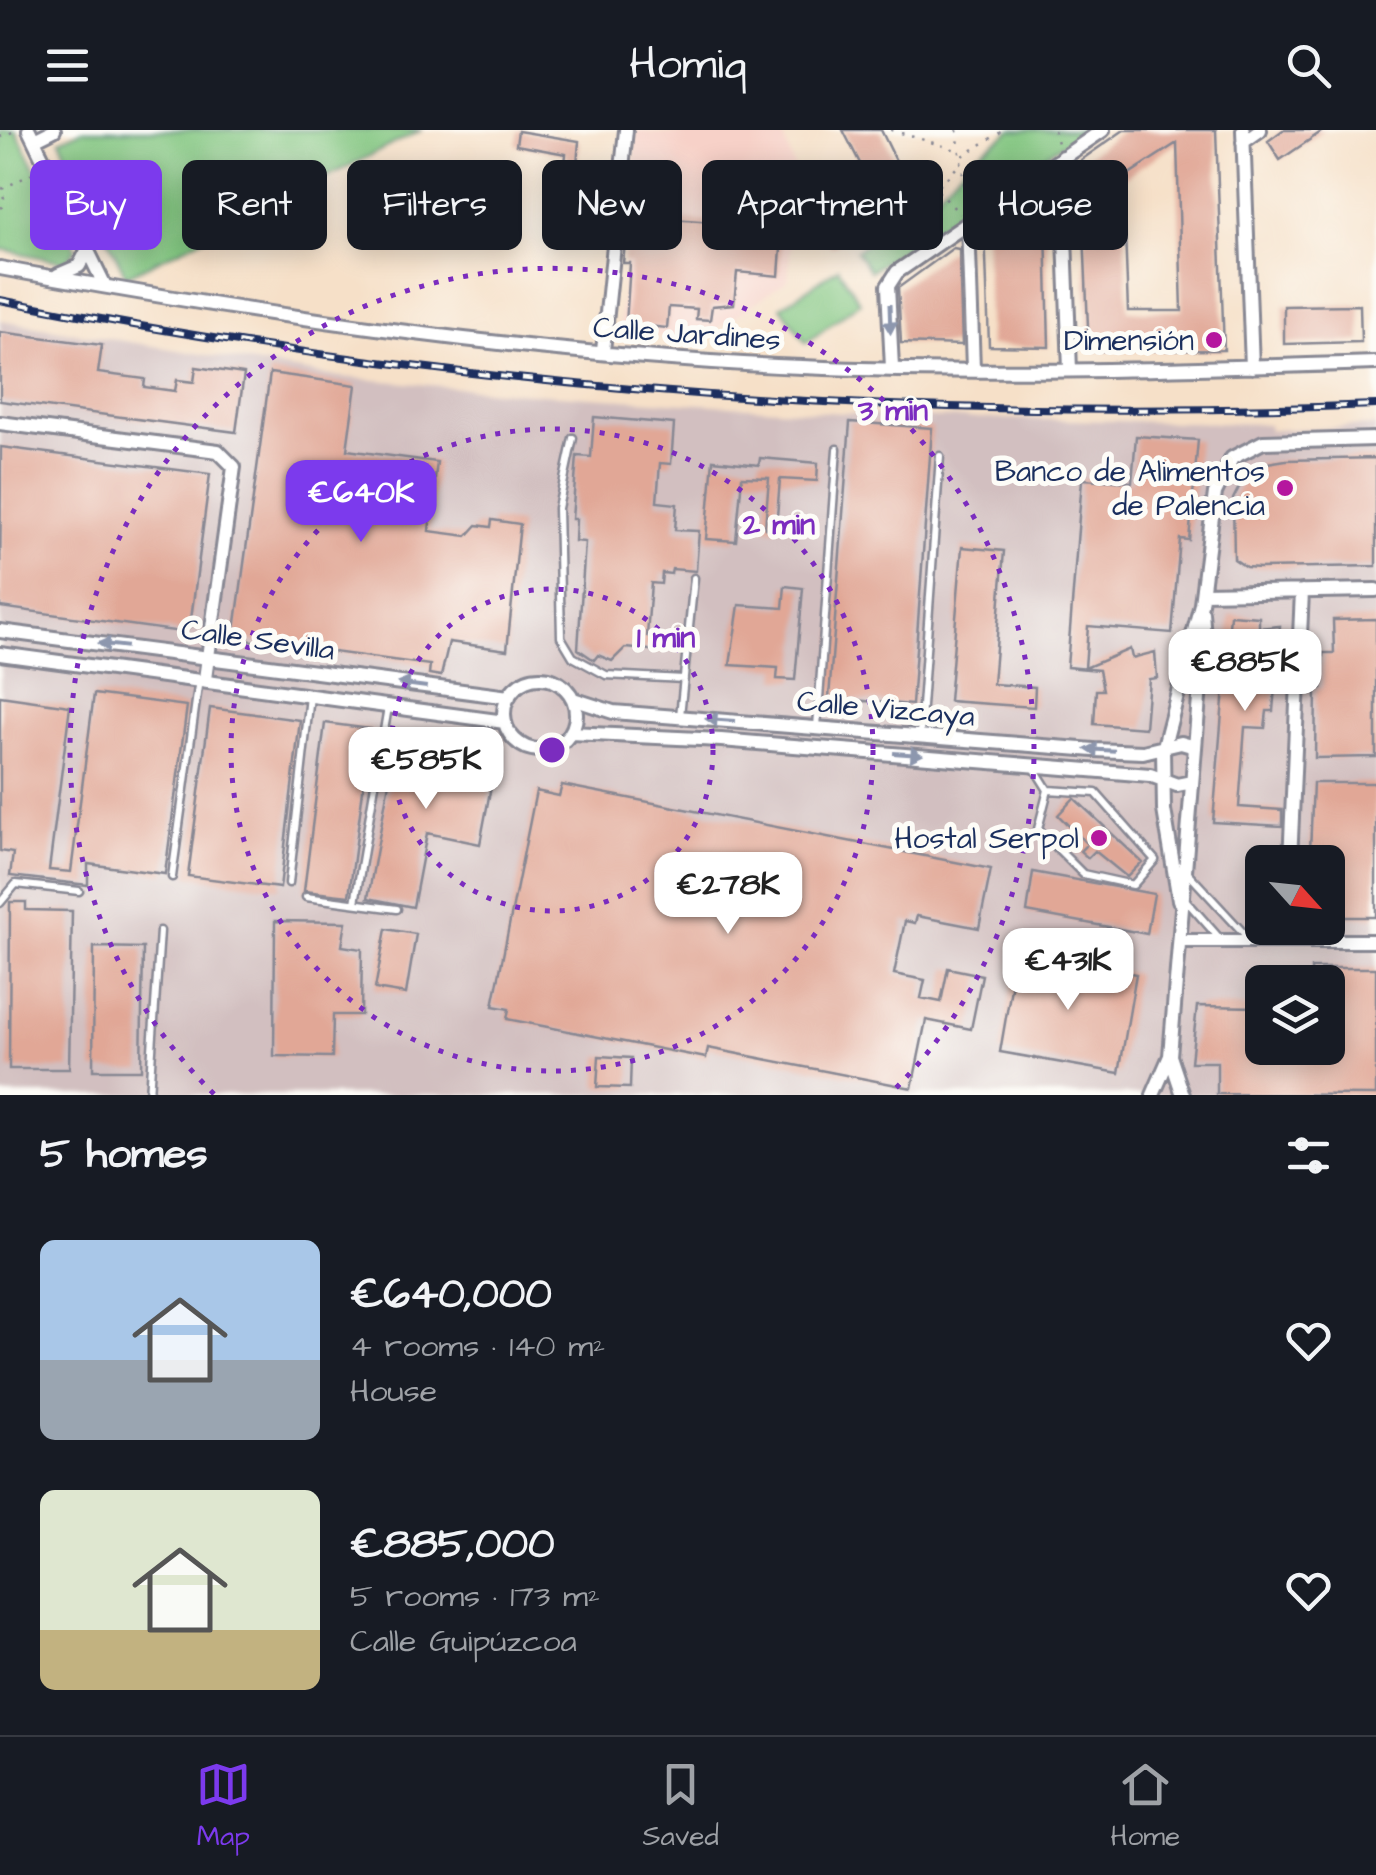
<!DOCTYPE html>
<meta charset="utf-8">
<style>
:root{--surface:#171b24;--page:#242831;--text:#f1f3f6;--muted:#9ea1a6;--line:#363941;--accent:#7c3aed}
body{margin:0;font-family:"Architects Daughter",sans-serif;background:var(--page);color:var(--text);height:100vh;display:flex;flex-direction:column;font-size:38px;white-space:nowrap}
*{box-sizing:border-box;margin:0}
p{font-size:32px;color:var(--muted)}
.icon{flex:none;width:55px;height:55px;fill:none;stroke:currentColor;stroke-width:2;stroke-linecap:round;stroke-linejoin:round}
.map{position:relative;height:965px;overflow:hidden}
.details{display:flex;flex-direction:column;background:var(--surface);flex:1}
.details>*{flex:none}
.hud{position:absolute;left:30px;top:30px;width:1318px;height:90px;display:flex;gap:20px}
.needle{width:65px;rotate:117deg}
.buttons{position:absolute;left:1245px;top:715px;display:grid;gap:20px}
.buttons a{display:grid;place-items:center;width:100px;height:100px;border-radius:15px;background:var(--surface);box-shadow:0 5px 25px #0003;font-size:50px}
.price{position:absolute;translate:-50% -85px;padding:0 22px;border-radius:20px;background:#fff;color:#222;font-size:32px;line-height:65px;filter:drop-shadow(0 2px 5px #0008)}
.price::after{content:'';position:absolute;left:50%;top:60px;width:30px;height:22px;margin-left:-15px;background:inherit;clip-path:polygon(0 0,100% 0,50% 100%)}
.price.on{background:var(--accent);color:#fff}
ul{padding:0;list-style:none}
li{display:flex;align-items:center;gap:30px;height:250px;padding:0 40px}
li span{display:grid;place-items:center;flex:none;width:280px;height:200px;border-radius:15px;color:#555}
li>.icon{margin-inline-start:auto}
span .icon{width:120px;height:120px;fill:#fffc;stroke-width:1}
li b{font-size:42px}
h2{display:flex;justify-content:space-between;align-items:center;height:120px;padding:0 40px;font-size:42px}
.chip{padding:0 35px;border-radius:15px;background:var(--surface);box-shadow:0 5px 25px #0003;font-size:35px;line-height:90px}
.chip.on{background:var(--accent);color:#fff}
header{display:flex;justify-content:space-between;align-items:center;height:130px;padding:0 40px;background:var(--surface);font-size:45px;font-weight:600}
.tabs{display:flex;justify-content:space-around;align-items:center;height:140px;border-top:2px solid var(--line);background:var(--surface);font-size:28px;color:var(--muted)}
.tabs a{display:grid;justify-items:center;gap:5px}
.tabs .on{color:var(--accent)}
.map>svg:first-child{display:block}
.built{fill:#f7d1c8}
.industrial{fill:#d2bfc0;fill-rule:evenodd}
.green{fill:#81c57f;stroke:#4e7a6e;stroke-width:2.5}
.building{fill:#e1a796;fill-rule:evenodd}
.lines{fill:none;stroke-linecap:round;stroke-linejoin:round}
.lane-casing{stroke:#888893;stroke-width:11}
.street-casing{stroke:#888893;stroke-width:18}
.path{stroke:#888893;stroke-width:2.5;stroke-dasharray:2.5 8;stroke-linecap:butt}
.lane{stroke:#fff;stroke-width:6}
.street{stroke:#fff;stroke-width:12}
.rail-casing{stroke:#1b2f5e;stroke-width:8}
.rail{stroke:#fdfcf7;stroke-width:4;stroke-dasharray:11;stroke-linecap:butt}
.oneway{fill:#8d97ae}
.ring{fill:none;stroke:#7b2cbf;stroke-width:5;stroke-dasharray:5 10}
.poi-dot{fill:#b5179e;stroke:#fdfcf7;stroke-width:4}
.labels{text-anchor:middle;stroke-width:10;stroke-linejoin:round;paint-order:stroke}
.street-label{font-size:30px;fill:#1b2f5e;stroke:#fdfcf7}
.poi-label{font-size:30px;fill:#1b2f5e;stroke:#fdfcf7;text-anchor:end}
.centre{fill:#7b2cbf;stroke:#fdfcf7;stroke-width:5}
.ring-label{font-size:30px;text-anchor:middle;font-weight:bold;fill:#7b2cbf;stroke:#fdfcf7;stroke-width:10;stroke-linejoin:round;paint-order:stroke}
</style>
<header><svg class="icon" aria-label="menu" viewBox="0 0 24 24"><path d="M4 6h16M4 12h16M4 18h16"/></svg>Homiq<svg class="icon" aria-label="search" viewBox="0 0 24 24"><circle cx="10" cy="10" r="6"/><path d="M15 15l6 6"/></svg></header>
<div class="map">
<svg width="1376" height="965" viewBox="0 0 1376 965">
<rect width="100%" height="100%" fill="#fdfcf7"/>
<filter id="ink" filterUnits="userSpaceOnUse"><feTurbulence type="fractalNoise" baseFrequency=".01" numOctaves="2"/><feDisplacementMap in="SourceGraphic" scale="20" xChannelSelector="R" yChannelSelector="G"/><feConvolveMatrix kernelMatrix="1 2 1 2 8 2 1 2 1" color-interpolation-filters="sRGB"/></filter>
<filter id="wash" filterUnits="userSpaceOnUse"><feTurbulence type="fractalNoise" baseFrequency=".0048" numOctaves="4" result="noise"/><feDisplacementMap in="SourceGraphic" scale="40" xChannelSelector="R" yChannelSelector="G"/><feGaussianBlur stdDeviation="2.25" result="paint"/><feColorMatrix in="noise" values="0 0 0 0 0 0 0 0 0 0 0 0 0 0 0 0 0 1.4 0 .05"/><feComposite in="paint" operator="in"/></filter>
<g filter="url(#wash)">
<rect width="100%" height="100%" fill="#f6e0c8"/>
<!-- built -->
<path class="built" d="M636,0L662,4L781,0L796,42L788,150L706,207L631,206L619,201Z"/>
<!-- industrial -->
<path class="industrial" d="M0,190L330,246L496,261L906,287L1268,294L1269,300L1376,296V965H0ZM1262,732H1328V798H1262ZM1262,852H1328V918H1262Z"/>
<!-- green -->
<path class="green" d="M0,0H16L76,119L64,132L0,119Z
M81,0H422L126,146L60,10Z
M1012,0H1084L870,141L856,121L938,63L972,28Z
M838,138L860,172L806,213L781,177Z"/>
<g id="blocks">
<!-- building -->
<path class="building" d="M843,0H881L900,39L907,34L922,56L831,117L801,74L817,63L827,78L868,49Z
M1124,0H1216L1224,220L1089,221L1081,30ZM1177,13L1182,181H1128L1123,48Z
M1283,0H1324L1280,30L1268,11Z
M518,1L579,11L575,58L563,56L566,24L516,15Z
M646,36L676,39L672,89L727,93L731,50L769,53L765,98L782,104L779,146L737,142L734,174L712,176L710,190L696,189L697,179L669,177L667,198L626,194L630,133H623L628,84H641Z
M1045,56L1049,217L989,216L985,97Z
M953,118L959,119L962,215L901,213L898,158Z
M1360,175L1361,212L1284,214V176Z
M0,202L102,215L98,243L145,249L144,257L175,261L177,250L194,252L196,237L244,244L236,302L0,271Z
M270,243L356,255L347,320L437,332L429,401L467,406L477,395L491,397L492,390L520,394L507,520L449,512L441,546L429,544L430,535L238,509L235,500Z
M594,287L674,294L671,334L660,333L657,372L677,374L675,400L699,401L696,441L672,439L671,444L662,443L661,454L651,453L647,506L663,508L662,521L625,518L612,531L598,525L594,530L578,519L585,412L575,411L576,389H572L577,326L591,327Z
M850,292L932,298L912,575L829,568Z
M1136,306L1198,310L1189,410L1180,409L1172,503L1088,496L1085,538L1130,519L1132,528L1155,522L1157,548L1149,549L1145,598L1094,594L1096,560H1103L1099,540L1067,537L1082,349L1132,352Z
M1,317L210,344L190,497L181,502L0,477Z
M760,328L818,333L817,351L780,349L776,399L765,398L769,348L742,347L736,411L706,409L713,330L759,335Z
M1376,328V436L1260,438L1246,437L1234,429L1233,369L1247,342L1261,334L1286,330Z
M962,417L1004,421L993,554L1035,557L1034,577L949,571Z
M785,456L803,458L795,550L777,549L778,538L730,535L739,475L783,478Z
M1230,485L1259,487V498L1280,496L1273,581H1267L1265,598L1245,597L1239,677L1282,680V696L1213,692Z
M1376,489V627L1315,628L1316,559L1322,558L1323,523H1334L1333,490Z
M94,564L187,576L165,744L88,734V755L10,746L13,723L0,721V566L70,576L49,740L71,742Z
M210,578L300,590L280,758L188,746Z
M325,593L371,599L349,766L304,761Z
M398,603L445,609L442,625L495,635L480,714L427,703L413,777L368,768Z
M1313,653H1376V787H1328V732H1312L1310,721Z
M562,655L991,739L979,798L917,786L915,793L905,791L894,844L925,850L921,868L941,872L948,838L982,845L971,899L926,890L912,958L708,918L706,928L507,889L509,879L493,876L536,661L559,666Z
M1074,668L1142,732L1127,747L1095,721L1088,728L1080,721L1087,714L1058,685Z
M1033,742L1154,764L1147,804L1027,782Z
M10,772H26V780L72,781L69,939H9Z
M275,791L346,792L342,816L362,819L361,885H333L332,927L274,926Z
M386,799L416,804L406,864L375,859Z
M94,817L143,818L141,940H93Z
M1017,823L1136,844L1119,943L1000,922Z
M1311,838H1376V965L1217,964V932H1191L1197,876L1262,877V918H1328V852H1311Z
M599,926L631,928L630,958L597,957Z"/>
</g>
</g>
<g filter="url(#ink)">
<use href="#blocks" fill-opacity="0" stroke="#888893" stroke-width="2.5"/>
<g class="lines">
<defs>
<path id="lane" d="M573,308L558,378L561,507L573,527L606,545L684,549
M680,586L694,448
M817,597L837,319
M920,604L940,326
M1033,636L1048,660L1096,663L1155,730L1133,755L1083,744L1038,699L1048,660
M1187,742L1250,810
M172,747L199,549
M289,753L310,566
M306,767L397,779
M1183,767L1221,810
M0,773L16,754L79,761
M355,773L388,577
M149,965L160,801"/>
<path id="street" d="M29,0L105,156
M1243,0L1252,237
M34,10L54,0
M1243,12L1260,0
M1062,27L1070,240
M968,92L973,239
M0,138C264,186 533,225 802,237C993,245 1185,239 1376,233
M58,145L79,136L88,119
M603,221L626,0
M892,238L888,156L897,142L1103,0
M0,293L218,321L234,337L205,549
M1203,463L1376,460
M0,501L509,567
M0,524L505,592
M504 584a36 36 0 1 1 72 0a36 36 0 1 1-72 0Z
M573,569L613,582L1094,620L1143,622L1181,613L1195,617
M571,603L721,610L1150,645L1177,655L1192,652
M1290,732L1302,461
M1179,770L1164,680L1163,620L1201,474L1215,363L1232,328L1263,312L1376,309
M1180,811H1376
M1170,926L1183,965
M1153,965L1170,926L1204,507L1202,482"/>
</defs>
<!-- lane casing -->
<use href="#lane" class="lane-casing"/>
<!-- street casing -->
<use href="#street" class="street-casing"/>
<!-- path -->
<path class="path" d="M891,0L960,21
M957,0L967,78
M1054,0L1058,13
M0,7L15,1
M963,26L1004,0
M0,56L4,68L0,84
M2,59L37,41
M938,61L960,84
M914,76L930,103
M854,116L939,56L962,32"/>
<!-- lane -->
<use href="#lane" class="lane"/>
<!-- street -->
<use href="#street" class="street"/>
<defs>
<path id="rail" d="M0,170C453,260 915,293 1376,275"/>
</defs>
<!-- rail casing -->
<use href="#rail" class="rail-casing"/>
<!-- rail -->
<use href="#rail" class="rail"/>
</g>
<!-- one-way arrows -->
<defs><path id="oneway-solid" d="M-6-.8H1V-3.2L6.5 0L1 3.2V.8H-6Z" transform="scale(2.5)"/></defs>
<g class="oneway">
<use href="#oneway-solid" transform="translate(890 189) rotate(88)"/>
<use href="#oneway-solid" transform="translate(112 515) rotate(-173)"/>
<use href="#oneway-solid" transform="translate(412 555) rotate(-172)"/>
<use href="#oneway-solid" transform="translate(720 590) rotate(-176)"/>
<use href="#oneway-solid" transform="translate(1100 620) rotate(-177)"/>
<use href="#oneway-solid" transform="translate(908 624) rotate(4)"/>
</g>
</g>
<!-- distance rings -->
<g class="ring">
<circle cx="552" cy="620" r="161"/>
<circle cx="552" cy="620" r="321"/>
<path d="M214 964A482 482 0 1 1 890 964"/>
</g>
<!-- markers -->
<g class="poi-dot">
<circle cx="1214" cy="210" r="10"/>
<circle cx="1285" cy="358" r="10"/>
<circle cx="1099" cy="708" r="10"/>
</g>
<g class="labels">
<!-- street labels -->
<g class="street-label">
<text transform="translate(687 203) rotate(4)" y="10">Calle Jardines</text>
<text transform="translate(258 509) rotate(8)" y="10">Calle Sevilla</text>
<text transform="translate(886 578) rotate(5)" y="10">Calle Vizcaya</text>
</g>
<!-- poi labels -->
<g class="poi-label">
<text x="1194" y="220">Dimensión</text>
<text x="1265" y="351">Banco de Alimentos<tspan x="1265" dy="34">de Palencia</tspan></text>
<text x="1079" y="718">Hostal Serpol</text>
</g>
</g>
<circle cx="552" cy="620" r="15" class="centre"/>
<g class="ring-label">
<text x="893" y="290">3 min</text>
<text x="779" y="404">2 min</text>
<text x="666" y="517">1 min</text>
</g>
</svg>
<div class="buttons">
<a><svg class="needle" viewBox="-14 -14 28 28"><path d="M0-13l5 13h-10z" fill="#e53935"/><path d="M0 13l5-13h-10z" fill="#9ea1a6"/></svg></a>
<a><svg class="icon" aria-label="layers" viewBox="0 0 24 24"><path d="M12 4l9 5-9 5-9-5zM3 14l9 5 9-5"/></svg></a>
</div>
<b class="price on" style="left:361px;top:415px">€640K</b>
<b class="price" style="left:1245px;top:584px">€885K</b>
<b class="price" style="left:426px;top:682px">€585K</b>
<b class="price" style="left:728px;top:807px">€278K</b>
<b class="price" style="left:1068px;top:883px">€431K</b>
<div class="hud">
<a class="chip on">Buy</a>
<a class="chip">Rent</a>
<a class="chip">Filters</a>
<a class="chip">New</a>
<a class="chip">Apartment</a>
<a class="chip">House</a>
</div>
</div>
<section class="details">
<h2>5 homes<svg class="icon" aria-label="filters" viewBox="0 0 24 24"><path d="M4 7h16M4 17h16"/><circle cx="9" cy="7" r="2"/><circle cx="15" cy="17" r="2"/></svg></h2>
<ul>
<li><span style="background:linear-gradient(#a9c7e8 60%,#9aa5b1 0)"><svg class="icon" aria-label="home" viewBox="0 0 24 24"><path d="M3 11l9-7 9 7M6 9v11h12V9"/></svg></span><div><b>€640,000</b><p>4 rooms · 140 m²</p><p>House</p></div><svg class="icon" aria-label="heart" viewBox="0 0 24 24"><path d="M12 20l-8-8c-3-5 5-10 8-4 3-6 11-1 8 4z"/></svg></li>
<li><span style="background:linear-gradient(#dfe7d0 70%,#c2b280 0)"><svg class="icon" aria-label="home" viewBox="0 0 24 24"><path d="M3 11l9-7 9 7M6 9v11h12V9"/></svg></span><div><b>€885,000</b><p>5 rooms · 173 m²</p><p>Calle Guipúzcoa</p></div><svg class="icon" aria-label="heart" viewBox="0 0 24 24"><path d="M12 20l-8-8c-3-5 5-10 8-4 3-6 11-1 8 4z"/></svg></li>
</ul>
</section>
<nav class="tabs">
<a class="on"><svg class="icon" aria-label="map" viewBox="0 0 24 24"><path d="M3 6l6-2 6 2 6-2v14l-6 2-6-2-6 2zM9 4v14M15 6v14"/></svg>Map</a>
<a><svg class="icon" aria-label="saved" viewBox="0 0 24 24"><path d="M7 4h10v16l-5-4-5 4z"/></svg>Saved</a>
<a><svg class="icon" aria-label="home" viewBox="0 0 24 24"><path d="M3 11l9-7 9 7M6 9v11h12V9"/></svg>Home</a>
</nav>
